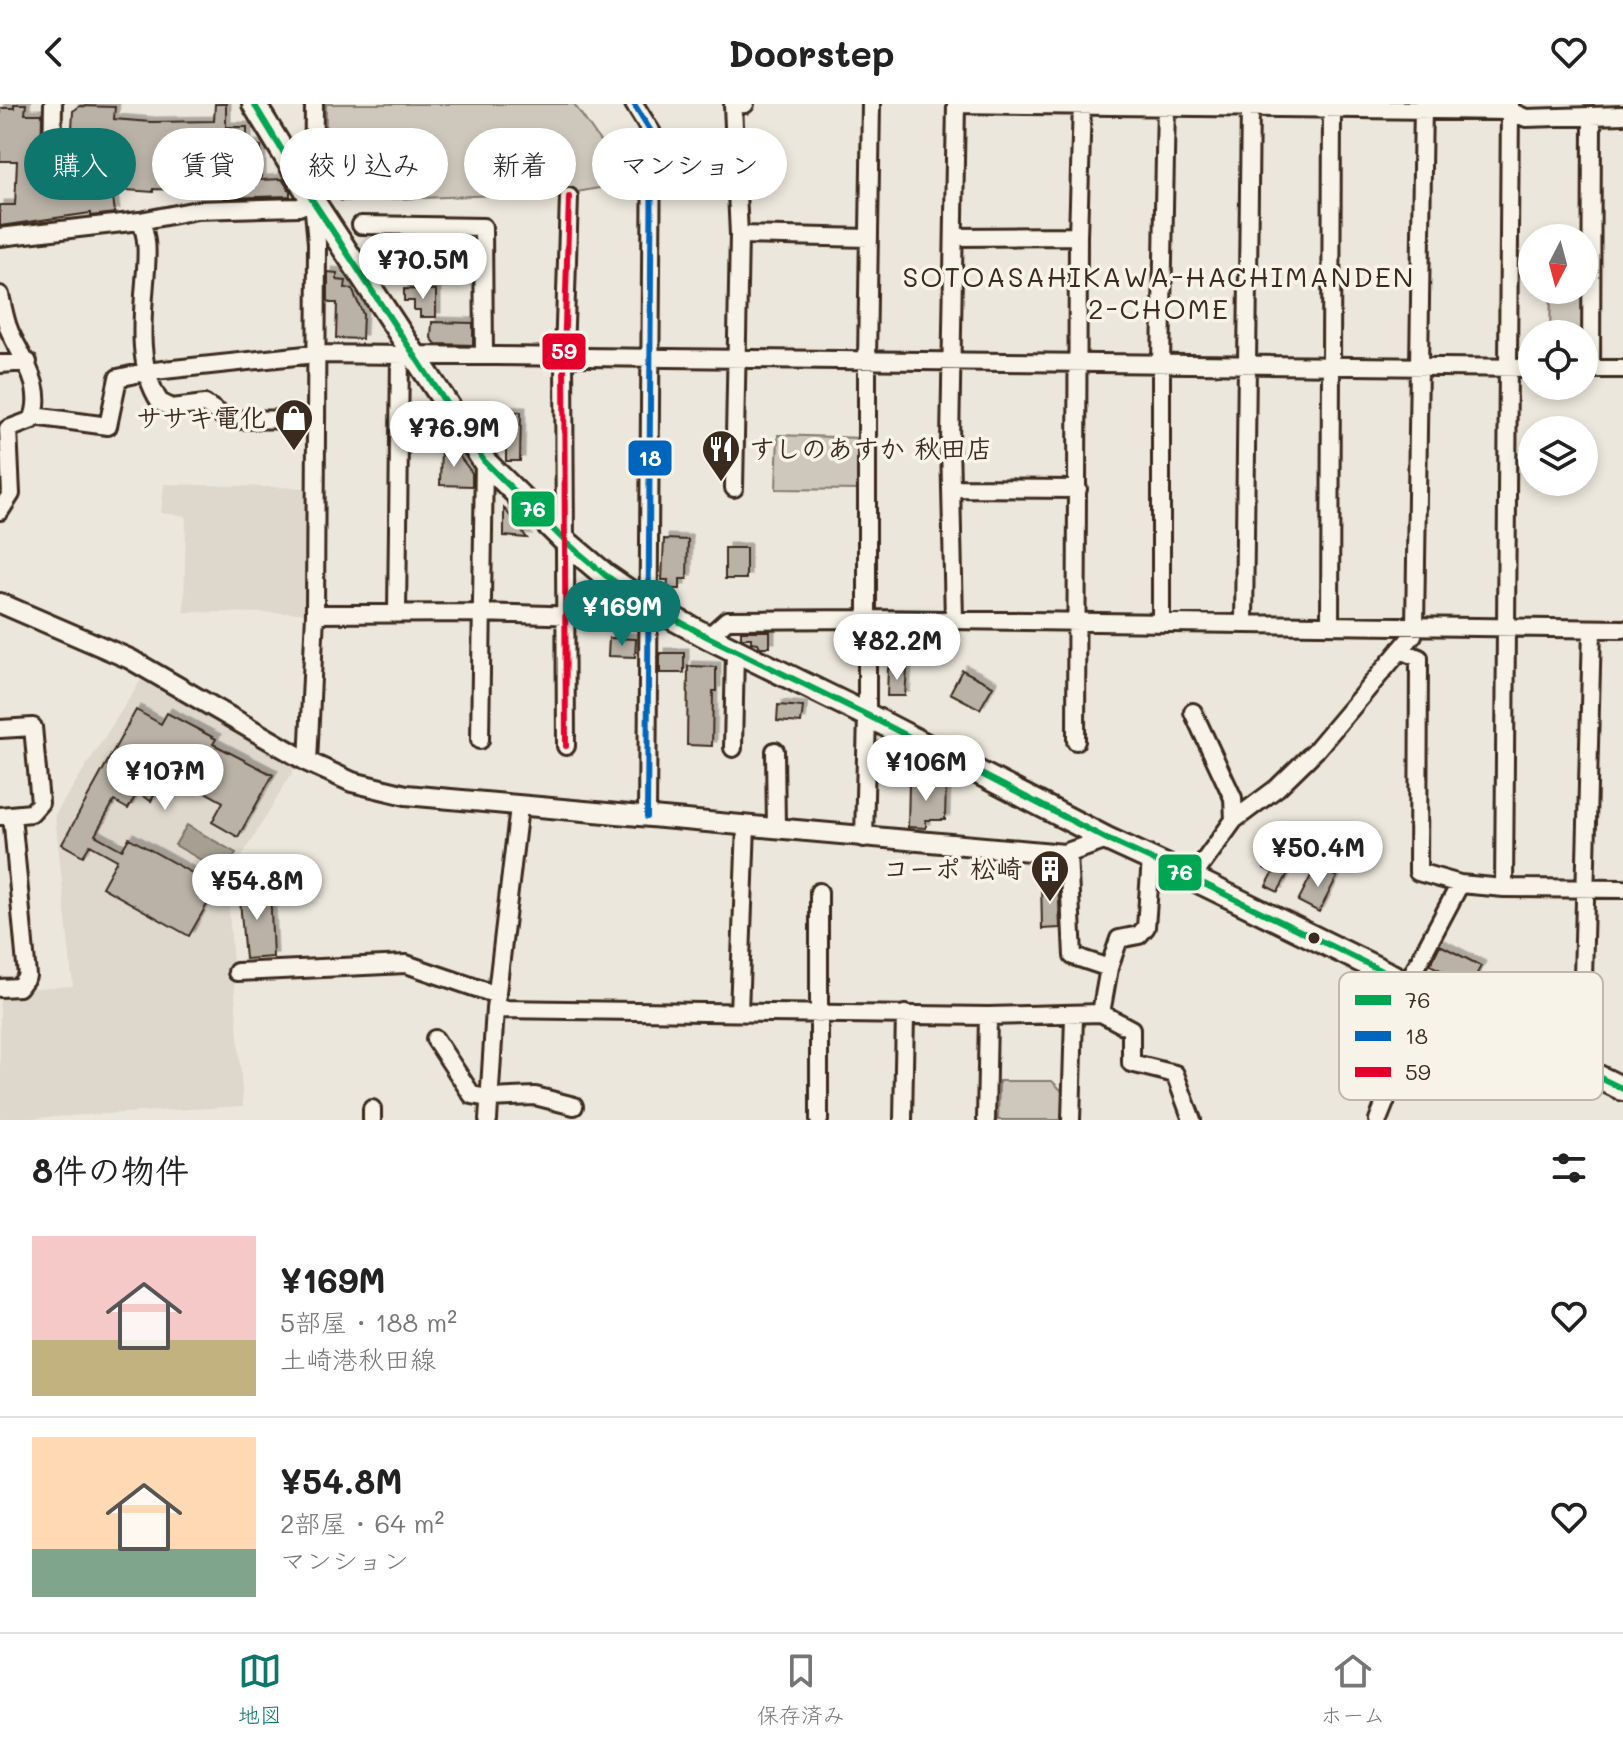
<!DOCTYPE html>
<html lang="ja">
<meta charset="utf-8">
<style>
:root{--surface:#fff;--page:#f6f6f6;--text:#222;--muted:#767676;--line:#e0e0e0;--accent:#0f766e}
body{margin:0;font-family:Mali,"Klee One",sans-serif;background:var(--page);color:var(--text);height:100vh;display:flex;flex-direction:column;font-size:30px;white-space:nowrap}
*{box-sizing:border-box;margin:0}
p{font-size:26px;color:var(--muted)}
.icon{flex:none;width:44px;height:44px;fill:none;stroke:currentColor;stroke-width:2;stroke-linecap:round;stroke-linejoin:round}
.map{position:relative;height:1016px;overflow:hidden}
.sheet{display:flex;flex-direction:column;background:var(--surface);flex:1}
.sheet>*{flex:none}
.banner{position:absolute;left:24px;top:24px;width:800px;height:72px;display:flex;gap:16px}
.needle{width:52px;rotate:186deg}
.controls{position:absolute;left:1518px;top:120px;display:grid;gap:16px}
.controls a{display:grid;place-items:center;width:80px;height:80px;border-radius:50%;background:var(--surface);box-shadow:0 4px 12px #0003;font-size:40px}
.price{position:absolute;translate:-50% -68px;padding:0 18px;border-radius:28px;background:#fff;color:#222;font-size:26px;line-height:52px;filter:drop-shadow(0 2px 4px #0008)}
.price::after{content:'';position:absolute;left:50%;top:48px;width:24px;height:18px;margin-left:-12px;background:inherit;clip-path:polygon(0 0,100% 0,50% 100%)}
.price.active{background:var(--accent);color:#fff}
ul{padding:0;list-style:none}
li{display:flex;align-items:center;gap:24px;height:200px;padding:0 32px}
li+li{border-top:2px solid var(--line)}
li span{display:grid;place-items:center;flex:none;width:224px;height:160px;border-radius:0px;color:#555}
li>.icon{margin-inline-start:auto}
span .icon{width:96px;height:96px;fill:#fffc;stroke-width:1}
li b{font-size:34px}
h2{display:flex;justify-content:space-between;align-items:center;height:96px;padding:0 32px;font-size:34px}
.tag{padding:0 28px;border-radius:36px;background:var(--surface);box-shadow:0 4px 12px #0003;font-size:28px;line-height:72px}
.tag.active{background:var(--accent);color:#fff}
header{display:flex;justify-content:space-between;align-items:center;height:104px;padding:0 32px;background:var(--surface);font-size:36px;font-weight:700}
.tabs{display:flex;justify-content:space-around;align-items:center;height:112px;border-top:2px solid var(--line);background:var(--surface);font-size:22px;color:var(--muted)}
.tabs a{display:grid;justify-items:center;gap:4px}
.tabs .active{color:var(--accent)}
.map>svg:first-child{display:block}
.built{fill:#ddd7cc}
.green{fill:#cec8bc;stroke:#84796d;stroke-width:2}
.water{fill:#a89f93;stroke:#7c7064;stroke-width:2}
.building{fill:#bab2a7;stroke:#3b2a1e;stroke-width:2;filter:url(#shadow)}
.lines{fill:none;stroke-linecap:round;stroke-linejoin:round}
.minor-casing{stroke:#3b2a1e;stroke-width:22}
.tertiary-casing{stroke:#3b2a1e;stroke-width:24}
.secondary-casing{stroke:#3b2a1e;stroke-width:28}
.minor{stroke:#f7f3e8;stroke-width:16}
.tertiary{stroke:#f7f3e8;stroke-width:18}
.secondary{stroke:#f7f3e8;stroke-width:22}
.bus-1-casing{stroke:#f7f3e8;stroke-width:12}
.bus-2-casing{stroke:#f7f3e8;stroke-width:12}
.bus-3-casing{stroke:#f7f3e8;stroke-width:12}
.bus-1{stroke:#00a651;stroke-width:6}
.bus-2{stroke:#0065bd;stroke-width:6}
.bus-3{stroke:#e4002b;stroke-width:6}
.bus-dot{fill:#3b2a1e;stroke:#f7f3e8;stroke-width:3}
.labels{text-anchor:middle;stroke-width:7;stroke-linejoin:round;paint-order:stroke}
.poi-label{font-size:26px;font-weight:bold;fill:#3b2a1e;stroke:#f7f3e8;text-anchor:end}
.neighbourhood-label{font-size:28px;letter-spacing:2px;fill:#3b2a1e;stroke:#f7f3e8}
.key{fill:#f7f3e8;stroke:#bfb7ab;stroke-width:2}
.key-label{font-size:22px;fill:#3b2a1e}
.line-badge{stroke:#f7f3e8;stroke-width:3}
.badge-label{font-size:22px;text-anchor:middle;font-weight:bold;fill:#fff}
</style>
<header><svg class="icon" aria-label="back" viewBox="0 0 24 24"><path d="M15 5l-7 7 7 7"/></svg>Doorstep<svg class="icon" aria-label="heart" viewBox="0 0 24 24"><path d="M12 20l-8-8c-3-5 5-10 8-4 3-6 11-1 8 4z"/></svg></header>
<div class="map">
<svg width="1623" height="1016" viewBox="0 0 1623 1016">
<defs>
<filter id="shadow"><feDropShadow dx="4.5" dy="-4.5" stdDeviation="0" flood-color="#0004"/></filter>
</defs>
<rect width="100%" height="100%" fill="#ece7dc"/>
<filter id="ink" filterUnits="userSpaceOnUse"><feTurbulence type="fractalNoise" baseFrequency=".0125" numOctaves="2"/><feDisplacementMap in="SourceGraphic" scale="16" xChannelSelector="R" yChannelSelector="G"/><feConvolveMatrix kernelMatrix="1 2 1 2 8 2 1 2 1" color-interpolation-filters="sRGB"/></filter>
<g filter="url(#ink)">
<!-- built -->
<path class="built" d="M164,380L306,384L307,509L184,508L186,412L161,409Z
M141,576L296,662L227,777L243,1002L0,1016V886L73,882L55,711Z"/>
<!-- green -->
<path class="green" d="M326,0H574L613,56L616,81L577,88L341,97L325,84Z
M1551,186H1584V230H1550Z
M778,331L862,334L861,386L776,385Z
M999,977H1052L1066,991L1064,1016H998Z"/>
<!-- water -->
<path class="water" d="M187,721L236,749L224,769L175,741Z"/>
<!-- building -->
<path class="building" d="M14,0H26L25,10H42L41,61L46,70L53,74H96L98,52H102L104,26L72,25L73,7L80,2L115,3L114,15L151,18L214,17L215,0H226V23H247V41L261,42V76L282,75L290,87V92L224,94V88L205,87V77L180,76L179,86L153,85V88L112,85L115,109L91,112V109L0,122V101H15L17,57H0V4H14Z
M328,168L337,169V176L346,177L345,184L352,185L363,210L362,235L336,234L337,199H330L328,196Z
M404,185L436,186V213H420V206H414V197H404Z
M432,218L473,219V241L436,240L431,234Z
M483,307L521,308L520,357H506V326H483Z
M441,341H451L472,369V382L440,381Z
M504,404L527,434L504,432Z
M664,435L688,436L687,475H680V485H667L668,476H662Z
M725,444H746V475H725Z
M741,527H770V543H760L758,539L751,538V534H741Z
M609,534L636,535L635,553L608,552Z
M660,549H684V569H660Z
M688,562L716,563V587H713L712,642L687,641Z
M888,564L907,565L905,592H887Z
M962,566L993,582L980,605L950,589Z
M778,601L803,603L801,619L777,617Z
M136,606L161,620L167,609L216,635L213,640L273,671L238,733L212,718L223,698L167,667L151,697L137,689L128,705L114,697L95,731L122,746L129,734L217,783L189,832L102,783L117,756L90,741L83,752L62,740Z
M909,678L946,679L945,716H926V724L908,723Z
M1278,739L1291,747L1284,760L1291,764L1278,788L1266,782L1273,769L1264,764Z
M1316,762L1337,773L1319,808L1298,797Z
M1041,773H1058L1060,824L1042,825Z
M270,783L273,853L245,855L239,785Z
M1440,841L1481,862L1471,881L1430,861Z"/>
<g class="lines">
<defs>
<path id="minor" d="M634,0L652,29L647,713
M956,0L1510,7L1526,14L1623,11
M1510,0L1504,784L1623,785
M52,61L53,0
M140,117C148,131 147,150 146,165C143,208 135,261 160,298L172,304L205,300L229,316L315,315
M361,121L483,123L484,251
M739,131L869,134
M0,133L140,117L197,106L299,103L313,97
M954,133L1078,132
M0,191C3,203 5,217 10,228C23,256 46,285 32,316L8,325L11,390L0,407
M0,260L28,258
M1584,265H1623
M1591,265L1592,13
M34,312L108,322L118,274L145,268L315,250L1532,264
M734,384L739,131L733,1L745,0
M951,384L1078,385
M397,509L400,251
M315,510L480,509L647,514
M954,516L950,338L956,0
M1161,519V259L1166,0
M1244,520L1250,0
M1330,521L1332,0
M708,533L727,516L867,515L1623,525
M1400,546L1419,554L1418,768L1460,780L1504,784
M1193,608L1233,694L1234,716
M0,625L33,623L40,699L31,709L0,712
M480,636L484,357
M1076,637L1078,132L1082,0
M566,642L564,252L569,93
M733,644L735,547
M775,647L776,724
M308,658L315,510L317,139L313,97L314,0
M864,734L867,611V256L871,0
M1068,749L1073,852L1109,864
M1192,774L1234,716L1277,684L1316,646L1413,531L1415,522L1423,0
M237,868L406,860L497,891
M1408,878L1460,780
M0,884L19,883L27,872L12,711
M495,905L988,912L1101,909L1131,925V959L1175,970L1192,1016
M739,908L746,721
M1101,909L1109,864L1119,835L1139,831L1146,823L1151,755
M435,935L472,991L488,994L535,992L574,1002
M1557,951L1582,913L1592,525
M372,1016V1005
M488,1016L495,905L519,703
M819,1016V788
M903,1016L905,910
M986,1016L988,912
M1071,1016L1074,912
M1378,1016L1390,986L1439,895"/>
<path id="tertiary" d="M0,499L130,555L308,658L352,678L406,691L1064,750L1107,735"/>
<path id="secondary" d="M254,0L313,97L484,357L566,438L605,471L650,502L708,533L867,611L1107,735L1192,774L1623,985"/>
</defs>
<!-- minor casing -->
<use href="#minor" class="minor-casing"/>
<!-- tertiary casing -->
<use href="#tertiary" class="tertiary-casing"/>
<!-- secondary casing -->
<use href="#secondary" class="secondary-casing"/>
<!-- minor -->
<use href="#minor" class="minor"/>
<!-- tertiary -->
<use href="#tertiary" class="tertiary"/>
<!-- secondary -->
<use href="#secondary" class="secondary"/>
<defs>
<path id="bus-1" d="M254,0L313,97L484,357L566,438L605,471L650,502L708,533L867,611L1107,735L1192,774L1623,985"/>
<path id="bus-2" d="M634,0L652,29L647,713"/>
<path id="bus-3" d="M566,642L564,252L569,93"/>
</defs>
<!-- bus-1 casing -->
<use href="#bus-1" class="bus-1-casing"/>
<!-- bus-2 casing -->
<use href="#bus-2" class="bus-2-casing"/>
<!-- bus-3 casing -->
<use href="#bus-3" class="bus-3-casing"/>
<!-- bus-1 -->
<use href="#bus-1" class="bus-1"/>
<!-- bus-2 -->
<use href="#bus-2" class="bus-2"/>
<!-- bus-3 -->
<use href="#bus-3" class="bus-3"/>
</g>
</g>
<!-- icons -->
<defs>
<symbol id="shop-pin" viewBox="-11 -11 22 30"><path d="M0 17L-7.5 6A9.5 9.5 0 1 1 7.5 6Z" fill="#3b2a1e" stroke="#f7f3e8"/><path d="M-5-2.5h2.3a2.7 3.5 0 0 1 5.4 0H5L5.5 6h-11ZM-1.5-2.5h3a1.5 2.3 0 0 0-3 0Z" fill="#fff"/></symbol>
<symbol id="restaurant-pin" viewBox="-11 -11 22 30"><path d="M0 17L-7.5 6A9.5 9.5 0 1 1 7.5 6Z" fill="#3b2a1e" stroke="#f7f3e8"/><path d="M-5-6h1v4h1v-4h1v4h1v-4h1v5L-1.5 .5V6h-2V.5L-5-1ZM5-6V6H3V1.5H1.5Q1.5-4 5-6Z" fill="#fff"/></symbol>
<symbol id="building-pin" viewBox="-11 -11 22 30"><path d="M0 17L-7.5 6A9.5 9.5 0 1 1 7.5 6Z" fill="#3b2a1e" stroke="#f7f3e8"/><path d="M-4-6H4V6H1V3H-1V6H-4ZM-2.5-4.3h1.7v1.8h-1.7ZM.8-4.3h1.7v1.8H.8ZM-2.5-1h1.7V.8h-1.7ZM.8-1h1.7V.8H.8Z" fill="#fff"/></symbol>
</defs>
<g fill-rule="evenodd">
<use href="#shop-pin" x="272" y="292" width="44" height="60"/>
<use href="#restaurant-pin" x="699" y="323" width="44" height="60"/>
<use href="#building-pin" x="1028" y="743" width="44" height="60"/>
</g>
<!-- markers -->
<circle class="bus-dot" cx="1314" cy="834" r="7"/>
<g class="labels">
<!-- poi labels -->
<g class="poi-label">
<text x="266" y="323">ササキ電化</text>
<text x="749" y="354" text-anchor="start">すしのあすか 秋田店</text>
<text x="1022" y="774">コーポ 松崎</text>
</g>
<!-- neighbourhood labels -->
<g class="neighbourhood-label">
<text x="1159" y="183">SOTOASAHIKAWA-HACHIMANDEN<tspan x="1159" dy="32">2-CHOME</tspan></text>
</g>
</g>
<!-- legend -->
<rect x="1339" y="868" width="264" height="128" rx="12" class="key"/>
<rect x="1355" y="891" width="36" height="10" fill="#00a651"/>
<rect x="1355" y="927" width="36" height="10" fill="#0065bd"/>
<rect x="1355" y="963" width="36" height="10" fill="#e4002b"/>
<g class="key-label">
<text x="1405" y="904">76</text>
<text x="1405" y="940">18</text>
<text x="1405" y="976">59</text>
</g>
<g class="line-badge">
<rect x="541" y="228" width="46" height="39" rx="8" fill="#e4002b"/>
<rect x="627" y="335" width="46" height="38" rx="8" fill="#0065bd"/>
<rect x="510" y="386" width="46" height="38" rx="8" fill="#00a651"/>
<rect x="1157" y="749" width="46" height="39" rx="8" fill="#00a651"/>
</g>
<g class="badge-label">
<text x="564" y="255">59</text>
<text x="650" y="362">18</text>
<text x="533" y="413">76</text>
<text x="1180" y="776">76</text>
</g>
</svg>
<div class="controls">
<a><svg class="needle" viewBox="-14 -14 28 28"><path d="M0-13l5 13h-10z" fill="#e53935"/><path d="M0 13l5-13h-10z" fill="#767676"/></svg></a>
<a><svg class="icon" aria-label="locate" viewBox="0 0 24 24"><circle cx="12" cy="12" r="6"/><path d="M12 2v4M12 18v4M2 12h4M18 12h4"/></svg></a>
<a><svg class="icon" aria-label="layers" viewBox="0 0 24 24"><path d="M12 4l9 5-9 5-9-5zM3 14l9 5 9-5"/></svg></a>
</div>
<b class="price" style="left:423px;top:197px">¥70.5M</b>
<b class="price" style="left:454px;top:365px">¥76.9M</b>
<b class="price active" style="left:622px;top:544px">¥169M</b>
<b class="price" style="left:897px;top:578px">¥82.2M</b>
<b class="price" style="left:926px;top:699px">¥106M</b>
<b class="price" style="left:165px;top:708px">¥107M</b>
<b class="price" style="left:1318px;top:785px">¥50.4M</b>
<b class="price" style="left:257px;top:818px">¥54.8M</b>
<div class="banner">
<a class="tag active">購入</a>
<a class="tag">賃貸</a>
<a class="tag">絞り込み</a>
<a class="tag">新着</a>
<a class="tag">マンション</a>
</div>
</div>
<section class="sheet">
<h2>8件の物件<svg class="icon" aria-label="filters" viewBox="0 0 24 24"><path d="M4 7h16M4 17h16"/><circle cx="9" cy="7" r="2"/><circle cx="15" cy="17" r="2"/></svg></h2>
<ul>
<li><span style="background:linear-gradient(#f6c9c9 65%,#c2b280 0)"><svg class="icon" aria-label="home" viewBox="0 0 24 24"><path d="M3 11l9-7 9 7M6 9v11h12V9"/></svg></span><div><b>¥169M</b><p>5部屋 · 188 m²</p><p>土崎港秋田線</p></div><svg class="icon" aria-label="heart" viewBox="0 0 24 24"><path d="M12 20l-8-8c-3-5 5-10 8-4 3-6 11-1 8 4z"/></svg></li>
<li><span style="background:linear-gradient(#ffd9b3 70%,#7fa58c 0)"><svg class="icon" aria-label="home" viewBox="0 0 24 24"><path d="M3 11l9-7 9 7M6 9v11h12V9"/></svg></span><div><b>¥54.8M</b><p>2部屋 · 64 m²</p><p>マンション</p></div><svg class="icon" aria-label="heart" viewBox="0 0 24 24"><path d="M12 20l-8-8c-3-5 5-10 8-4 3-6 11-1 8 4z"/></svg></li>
</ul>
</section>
<nav class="tabs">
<a class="active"><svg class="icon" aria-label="map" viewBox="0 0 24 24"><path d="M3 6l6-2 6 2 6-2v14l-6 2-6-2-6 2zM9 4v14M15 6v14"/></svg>地図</a>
<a><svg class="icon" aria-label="saved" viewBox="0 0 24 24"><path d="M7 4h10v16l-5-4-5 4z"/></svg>保存済み</a>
<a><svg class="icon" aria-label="home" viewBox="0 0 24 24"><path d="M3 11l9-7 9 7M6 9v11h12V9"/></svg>ホーム</a>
</nav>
